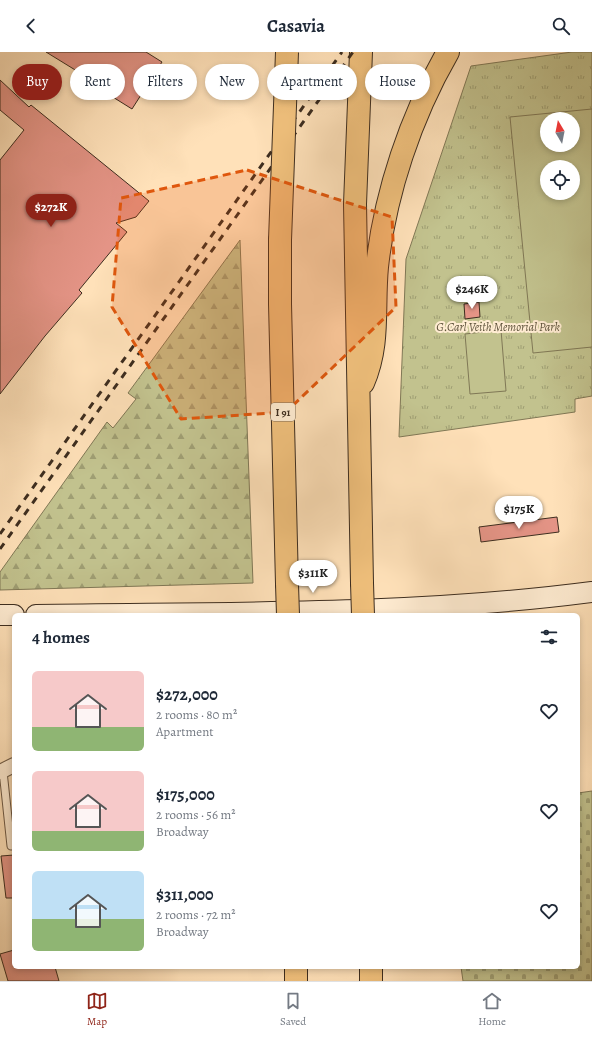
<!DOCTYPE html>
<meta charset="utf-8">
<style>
:root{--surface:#fff;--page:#f6f6f7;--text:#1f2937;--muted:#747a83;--line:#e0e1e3;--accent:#8f2418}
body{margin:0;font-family:Alegreya,serif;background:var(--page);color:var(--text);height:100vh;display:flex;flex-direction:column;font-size:15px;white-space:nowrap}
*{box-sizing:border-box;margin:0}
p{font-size:13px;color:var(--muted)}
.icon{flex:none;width:22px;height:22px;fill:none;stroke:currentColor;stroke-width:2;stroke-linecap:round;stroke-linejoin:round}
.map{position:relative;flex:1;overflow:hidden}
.drawer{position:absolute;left:12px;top:561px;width:568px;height:356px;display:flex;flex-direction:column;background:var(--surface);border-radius:6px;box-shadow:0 2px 6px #0003}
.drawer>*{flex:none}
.guide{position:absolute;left:12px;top:12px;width:568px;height:36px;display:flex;gap:8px}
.needle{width:26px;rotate:350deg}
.controls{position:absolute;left:540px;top:60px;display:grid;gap:8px}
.controls a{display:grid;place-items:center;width:40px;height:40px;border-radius:50%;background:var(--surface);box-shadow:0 2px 6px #0003;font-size:20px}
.price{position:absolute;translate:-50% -34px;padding:0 9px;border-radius:14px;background:#fff;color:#222;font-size:13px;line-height:26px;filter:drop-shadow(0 1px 2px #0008)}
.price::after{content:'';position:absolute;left:50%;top:24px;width:12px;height:9px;margin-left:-6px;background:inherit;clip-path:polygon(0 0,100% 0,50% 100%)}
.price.on{background:var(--accent);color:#fff}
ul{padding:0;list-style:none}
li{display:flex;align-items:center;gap:12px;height:100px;padding:0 20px}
li span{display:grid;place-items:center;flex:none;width:112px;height:80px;border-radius:6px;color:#555}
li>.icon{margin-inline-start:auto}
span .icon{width:48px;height:48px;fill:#fffc;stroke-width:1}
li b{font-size:17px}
h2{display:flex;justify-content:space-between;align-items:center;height:48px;padding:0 20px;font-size:17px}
.tag{padding:0 14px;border-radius:18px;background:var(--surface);box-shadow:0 2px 6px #0003;font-size:14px;line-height:36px}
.tag.on{background:var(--accent);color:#fff}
header{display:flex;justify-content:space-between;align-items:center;height:52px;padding:0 20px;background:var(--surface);font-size:18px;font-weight:700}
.tabs{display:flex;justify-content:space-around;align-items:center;height:56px;border-top:1px solid var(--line);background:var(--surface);font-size:11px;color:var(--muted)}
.tabs a{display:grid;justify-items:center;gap:2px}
.tabs .on{color:var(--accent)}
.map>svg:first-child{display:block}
.grass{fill:url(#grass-tufts);stroke:#807856;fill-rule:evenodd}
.forest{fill:url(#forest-firs);stroke:#807856}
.cemetery{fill:url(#cemetery-stones);stroke:#807856}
.garden{fill:#c2c28e;stroke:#807856;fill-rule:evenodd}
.building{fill:#e49486;stroke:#3d2d1f}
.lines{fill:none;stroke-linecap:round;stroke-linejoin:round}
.service-casing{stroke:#6e5a46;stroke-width:9}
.minor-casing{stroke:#6e5a46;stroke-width:16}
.secondary-casing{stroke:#3d2d1f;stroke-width:22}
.motorway-casing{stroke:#3d2d1f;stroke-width:24}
.service{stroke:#ffecd2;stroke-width:7}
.minor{stroke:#ffecd2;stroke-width:14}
.secondary{stroke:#ffecd2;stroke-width:20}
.motorway{stroke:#f0c07c;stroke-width:22}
.rail{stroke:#3d2d1f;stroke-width:3;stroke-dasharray:7 7;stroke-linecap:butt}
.motorway-bridge-casing{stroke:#3d2d1f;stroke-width:24;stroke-linecap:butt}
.motorway-bridge{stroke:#f0c07c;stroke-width:22}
.marked{fill:#df570d;fill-opacity:0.2;stroke:#df570d;stroke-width:3;stroke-dasharray:8 5;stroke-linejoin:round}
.labels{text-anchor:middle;stroke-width:4;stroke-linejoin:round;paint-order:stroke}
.shield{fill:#ffecd2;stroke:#765;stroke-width:1}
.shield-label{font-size:11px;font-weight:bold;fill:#3d2d1f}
.park-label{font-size:12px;font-style:italic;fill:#5e523b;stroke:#ffecd2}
</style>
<header><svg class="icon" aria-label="back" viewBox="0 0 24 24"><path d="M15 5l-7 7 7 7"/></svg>Casavia<svg class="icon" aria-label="search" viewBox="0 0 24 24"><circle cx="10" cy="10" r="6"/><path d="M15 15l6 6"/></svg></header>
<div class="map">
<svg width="592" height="929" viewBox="0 0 592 929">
<defs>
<pattern id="grass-tufts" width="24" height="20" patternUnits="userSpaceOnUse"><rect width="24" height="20" fill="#c2c28e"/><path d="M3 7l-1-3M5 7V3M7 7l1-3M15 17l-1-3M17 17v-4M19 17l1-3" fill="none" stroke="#9f9e73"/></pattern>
<pattern id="forest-firs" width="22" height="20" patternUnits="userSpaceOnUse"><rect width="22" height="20" fill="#c2c28e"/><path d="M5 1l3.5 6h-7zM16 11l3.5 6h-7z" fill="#9f9e73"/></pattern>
<pattern id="cemetery-stones" width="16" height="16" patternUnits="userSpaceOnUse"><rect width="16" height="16" fill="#c2c28e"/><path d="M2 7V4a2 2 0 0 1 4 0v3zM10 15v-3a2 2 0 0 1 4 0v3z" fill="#9f9e73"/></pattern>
</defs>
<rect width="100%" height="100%" fill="#ffe1b9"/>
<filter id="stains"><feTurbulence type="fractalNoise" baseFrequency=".005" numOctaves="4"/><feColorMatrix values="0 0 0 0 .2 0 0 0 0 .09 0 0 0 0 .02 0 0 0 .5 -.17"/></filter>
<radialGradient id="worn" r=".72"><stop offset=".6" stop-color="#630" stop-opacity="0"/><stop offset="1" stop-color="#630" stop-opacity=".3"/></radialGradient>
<!-- grass -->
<path class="grass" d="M572,0H592V344L575,347V360L399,385L406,207L471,14ZM547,67H573V93H547ZM547,115H573V141H547Z"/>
<!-- forest -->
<path class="forest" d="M240,188L253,531L0,538V520L107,370L113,376L136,347L128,341Z"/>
<!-- cemetery -->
<path class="cemetery" d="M592,739V929H463L461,915H578V741Z"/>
<!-- garden -->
<path class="garden" d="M592,57V295L533,301L510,65ZM547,67H573V93H547ZM547,115H573V141H547Z
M501,278L506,339L470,342L465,282Z"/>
<!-- building -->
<path class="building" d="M46,0H146L162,10L132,57L84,27L85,24Z
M0,28L29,55L31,53L149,149L136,165L116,171L127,180L79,238L82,241L45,284L0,342V108L24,78L0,58Z
M479,250L480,265L465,267L464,252Z
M557,465L559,480L481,490L479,475Z
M14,803V846H6L1,804Z
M14,898V915H55L59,929H8L0,902Z"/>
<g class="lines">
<defs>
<path id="service" d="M3,719L11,794"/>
<path id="minor" d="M0,720L14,713"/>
<path id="secondary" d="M0,563H14
M36,563C221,560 408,564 592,540"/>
<path id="motorway" d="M361,0L355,152L362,531
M280,188V252L287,532
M363,331C380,292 373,256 377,215C385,141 411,64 448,0
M296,915V929
M371,915V929"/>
</defs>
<!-- service casing -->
<use href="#service" class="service-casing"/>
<!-- minor casing -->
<use href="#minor" class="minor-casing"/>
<!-- secondary casing -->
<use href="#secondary" class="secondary-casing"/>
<!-- motorway casing -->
<use href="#motorway" class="motorway-casing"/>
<!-- service -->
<use href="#service" class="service"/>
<!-- minor -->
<use href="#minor" class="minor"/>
<!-- secondary -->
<use href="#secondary" class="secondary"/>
<!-- motorway -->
<use href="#motorway" class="motorway"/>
<!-- rail -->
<path class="rail" d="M0,482L342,0
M0,497L353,0"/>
<defs>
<path id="motorway-bridge" d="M280,188L287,0
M362,531L363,563
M287,532L288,563"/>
</defs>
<!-- motorway-bridge casing -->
<use href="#motorway-bridge" class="motorway-bridge-casing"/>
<!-- motorway-bridge -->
<use href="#motorway-bridge" class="motorway-bridge"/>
</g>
<!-- marked area -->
<path class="marked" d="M247,118L392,165L396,255L286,360L181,367L112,255L121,146Z"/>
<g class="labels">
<!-- shield labels -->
<rect class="shield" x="271" y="351" width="24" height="18" rx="3"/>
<g class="shield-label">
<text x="283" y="364">I 91</text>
</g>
<!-- park labels -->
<g class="park-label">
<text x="498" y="279">G.Carl Veith Memorial Park</text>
</g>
</g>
<rect width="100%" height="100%" filter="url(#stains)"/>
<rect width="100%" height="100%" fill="url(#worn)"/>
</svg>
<div class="controls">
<a><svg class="needle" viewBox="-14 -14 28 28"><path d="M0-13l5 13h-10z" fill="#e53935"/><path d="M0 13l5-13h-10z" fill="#747a83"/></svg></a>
<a><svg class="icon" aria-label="locate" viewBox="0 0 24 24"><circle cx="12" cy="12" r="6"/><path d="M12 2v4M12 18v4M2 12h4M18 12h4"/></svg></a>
</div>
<b class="price on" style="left:51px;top:176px">$272K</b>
<b class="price" style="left:472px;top:258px">$246K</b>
<b class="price" style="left:519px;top:478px">$175K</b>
<b class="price" style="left:313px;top:542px">$311K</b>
<div class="guide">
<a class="tag on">Buy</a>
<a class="tag">Rent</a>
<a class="tag">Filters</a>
<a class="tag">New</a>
<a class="tag">Apartment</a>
<a class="tag">House</a>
</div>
<section class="drawer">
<h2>4 homes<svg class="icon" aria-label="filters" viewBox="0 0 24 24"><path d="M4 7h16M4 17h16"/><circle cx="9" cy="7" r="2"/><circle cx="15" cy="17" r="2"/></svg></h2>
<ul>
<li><span style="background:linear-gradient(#f6c9c9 70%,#8fb573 0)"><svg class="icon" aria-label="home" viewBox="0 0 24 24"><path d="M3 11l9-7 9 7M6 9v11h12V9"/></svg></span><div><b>$272,000</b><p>2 rooms · 80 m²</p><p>Apartment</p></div><svg class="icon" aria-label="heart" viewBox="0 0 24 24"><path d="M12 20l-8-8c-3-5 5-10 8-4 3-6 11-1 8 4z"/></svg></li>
<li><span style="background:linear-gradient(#f6c9c9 75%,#8fb573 0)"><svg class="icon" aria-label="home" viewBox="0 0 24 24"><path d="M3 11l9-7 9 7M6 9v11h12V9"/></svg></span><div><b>$175,000</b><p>2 rooms · 56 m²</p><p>Broadway</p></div><svg class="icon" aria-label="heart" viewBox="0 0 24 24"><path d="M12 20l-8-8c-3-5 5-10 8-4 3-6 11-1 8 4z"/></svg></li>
<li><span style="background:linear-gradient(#bfe0f5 60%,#8fb573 0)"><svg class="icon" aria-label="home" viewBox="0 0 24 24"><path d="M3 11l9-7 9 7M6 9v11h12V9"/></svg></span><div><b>$311,000</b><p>2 rooms · 72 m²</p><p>Broadway</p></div><svg class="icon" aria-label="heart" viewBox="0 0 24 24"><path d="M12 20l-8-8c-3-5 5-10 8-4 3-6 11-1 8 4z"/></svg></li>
</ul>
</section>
</div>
<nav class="tabs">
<a class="on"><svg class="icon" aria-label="map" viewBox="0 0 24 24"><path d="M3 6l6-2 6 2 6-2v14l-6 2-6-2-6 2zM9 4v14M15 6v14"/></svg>Map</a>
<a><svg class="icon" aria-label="saved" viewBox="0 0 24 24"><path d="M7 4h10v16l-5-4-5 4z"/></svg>Saved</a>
<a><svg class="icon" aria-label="home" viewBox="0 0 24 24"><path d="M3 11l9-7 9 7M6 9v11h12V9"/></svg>Home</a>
</nav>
